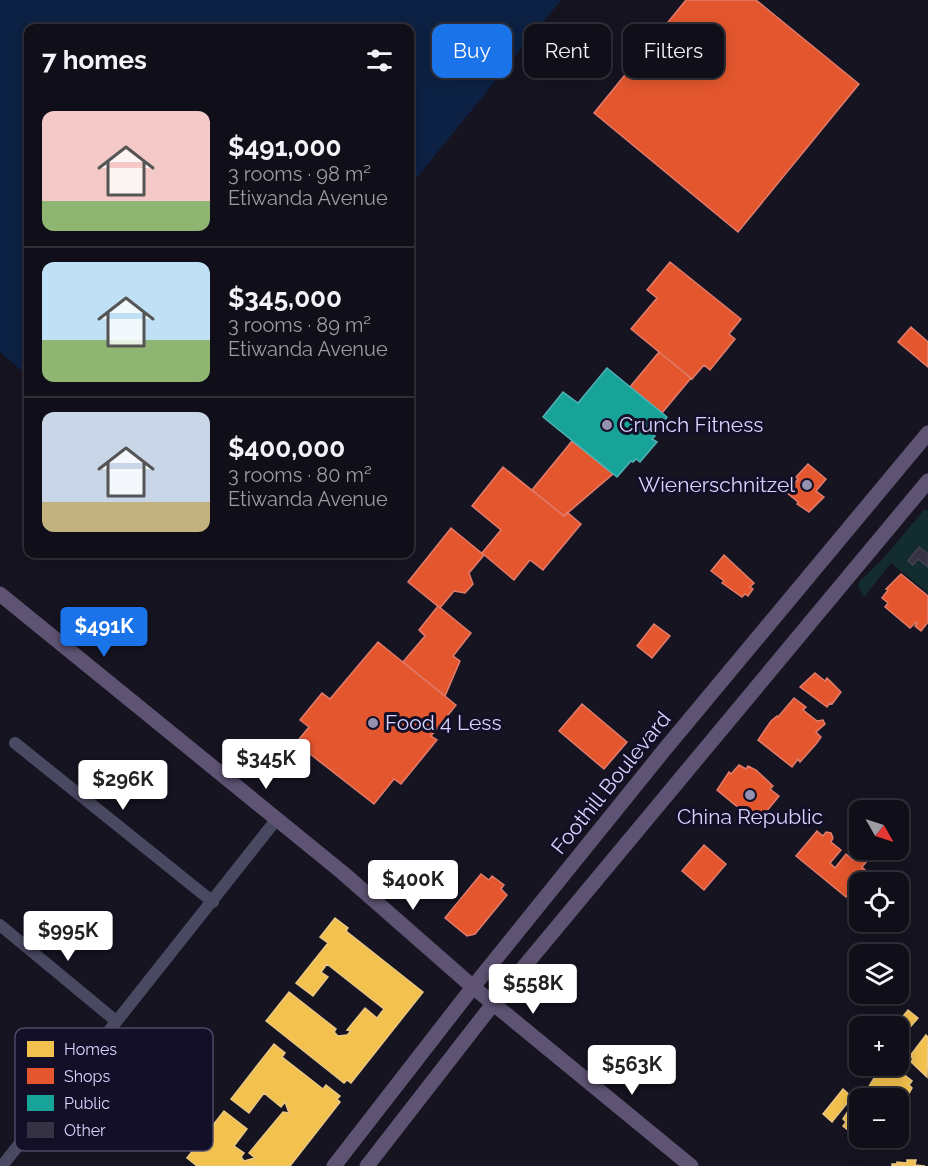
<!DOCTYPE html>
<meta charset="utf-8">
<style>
:root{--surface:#100f19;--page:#1e1d26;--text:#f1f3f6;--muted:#9c9ca2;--line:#302f38;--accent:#1a73e8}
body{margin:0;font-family:Raleway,sans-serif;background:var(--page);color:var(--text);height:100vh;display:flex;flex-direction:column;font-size:22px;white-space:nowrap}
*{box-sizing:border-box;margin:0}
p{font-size:20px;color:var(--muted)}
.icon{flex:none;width:33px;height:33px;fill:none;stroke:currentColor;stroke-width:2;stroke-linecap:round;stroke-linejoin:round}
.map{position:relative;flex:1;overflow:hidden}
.panel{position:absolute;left:24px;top:24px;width:390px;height:534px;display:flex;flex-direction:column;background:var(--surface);border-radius:12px;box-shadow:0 3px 15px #0003,0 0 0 2px var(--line)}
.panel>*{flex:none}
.top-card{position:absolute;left:432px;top:24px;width:405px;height:54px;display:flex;gap:12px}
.needle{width:39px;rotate:129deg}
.fabs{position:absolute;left:849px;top:800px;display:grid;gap:12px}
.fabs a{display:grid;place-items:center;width:60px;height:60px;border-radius:12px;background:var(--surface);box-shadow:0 3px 15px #0003,0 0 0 2px var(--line);font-size:30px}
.price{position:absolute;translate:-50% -51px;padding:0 14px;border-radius:6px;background:#fff;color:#222;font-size:20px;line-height:39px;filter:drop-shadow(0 2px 3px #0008)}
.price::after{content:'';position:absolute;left:50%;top:36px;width:18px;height:14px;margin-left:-9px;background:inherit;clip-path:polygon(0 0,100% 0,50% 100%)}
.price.current{background:var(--accent);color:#fff}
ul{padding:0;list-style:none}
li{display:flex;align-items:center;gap:18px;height:150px;padding:0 18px}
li+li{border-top:2px solid var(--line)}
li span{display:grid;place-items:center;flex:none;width:168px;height:120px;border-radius:12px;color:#555}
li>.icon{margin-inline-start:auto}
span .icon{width:72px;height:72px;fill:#fffc;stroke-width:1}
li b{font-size:26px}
h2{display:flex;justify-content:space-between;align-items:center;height:72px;padding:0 18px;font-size:26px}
.chip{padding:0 21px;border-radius:12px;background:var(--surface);box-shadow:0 3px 15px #0003,0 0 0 2px var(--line);font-size:21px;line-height:54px}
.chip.current{background:var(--accent);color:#fff}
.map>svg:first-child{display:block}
.green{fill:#132c2d}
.water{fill:#0d2144}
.homes{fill:#f2c14e;stroke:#eac783;stroke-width:1.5}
.shops{fill:#e4572e;stroke:#e17c6d;stroke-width:1.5}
.public{fill:#17a398;stroke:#51b2b7;stroke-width:1.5}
.building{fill:#343243;stroke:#433f54;stroke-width:1.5}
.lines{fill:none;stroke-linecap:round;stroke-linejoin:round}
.minor{stroke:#4a4962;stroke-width:12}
.major{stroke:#5e5373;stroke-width:15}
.poi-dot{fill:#9591b1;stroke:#130f26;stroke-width:2}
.labels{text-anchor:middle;stroke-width:6;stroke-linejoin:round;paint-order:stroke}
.poi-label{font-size:21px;fill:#d9d4ff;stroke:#130f26;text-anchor:start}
.street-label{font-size:21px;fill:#d9d4ff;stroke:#130f26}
.key{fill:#130f26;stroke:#4e4a67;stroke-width:1.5}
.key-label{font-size:16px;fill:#d9d4ff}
</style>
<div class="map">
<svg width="928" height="1166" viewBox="0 0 928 1166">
<rect width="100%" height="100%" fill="#161421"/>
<!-- green -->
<path class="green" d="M925,509L928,511V593L891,563L864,597L858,586L860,581L880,562Z"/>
<!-- water -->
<path class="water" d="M0,0H561L410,186V28H28V376L0,352Z"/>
<!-- homes -->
<path class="homes" d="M335,918L348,928L346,931L423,992L351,1083L347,1080L344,1083L266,1021L289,992L336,1029L334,1032L338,1036L347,1035L351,1031L347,1030L365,1008L377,1018L384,1009L327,964L321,972L328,977L313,996L296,983L328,943L320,937Z
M908,1010L918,1018L898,1041V1026H895Z
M926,1035L928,1037L927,1077L911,1062L913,1059L910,1056Z
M274,1044L285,1053L282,1057L323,1089L326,1085L340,1096L337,1099L340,1102L290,1166H197L187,1158L224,1111L247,1129L234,1146L244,1153L241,1157L244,1161L255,1158L249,1153L283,1112L289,1113L285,1102L281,1107L264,1093L249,1113L231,1099Z
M892,1065L912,1081L909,1085L912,1088L906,1099L900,1106L898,1098H865L871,1091L868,1088L876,1075L886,1067L889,1069Z
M843,1089L852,1097L832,1122L823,1114Z
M860,1099V1137H872L869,1141L866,1139L863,1142L843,1126L846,1122L843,1119L850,1108Z
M907,1160H916L915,1165L925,1166H892V1164H897V1162L907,1163Z"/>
<!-- shops -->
<path class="shops" d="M686,0H756L859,84L738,232L594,113Z
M670,262L741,319L729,334L735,339L710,370L704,365L692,379L631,329L657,298L647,290Z
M911,327L928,342V367L898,342Z
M659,352L691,378L662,413L630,387Z
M572,441L613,474L564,516L532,490Z
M808,464L826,479L816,491L824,497L809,512L797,504L798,502L787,493L798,479L796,477Z
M503,467L564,516L567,512L581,524L543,570L530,560L514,580L482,553L501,530L472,506Z
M451,528L484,555L469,573L473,584L465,593L454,591L440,608L408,582Z
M724,555L754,583L750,587L753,589L748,596L745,594L742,597L722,583L724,581L711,571Z
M901,574L928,596V622L921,631L915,626L917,623L916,622L910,628L885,607L888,603L882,598L888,590L886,589Z
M438,606L471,633L453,656L460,661L445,696L403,662L425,636L419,630Z
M654,624L670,636L652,658L637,646Z
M378,642L456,705L431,736L437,740L401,784L394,779L374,804L296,743L309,727L300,720L322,693L330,699Z
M815,673L825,681L827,678L841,692L832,704L830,703L827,707L800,687Z
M794,698L806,707L803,710L817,721L823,720L825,724L816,732L821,737L816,744L800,762L798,759L792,767L758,740L771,721L777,716L778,717Z
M582,704L627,742L604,769L559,731Z
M739,765L746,769L748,766L756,770L773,786L770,789L779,796L757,823L717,790L729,772L731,774Z
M817,831L823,836L826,832L831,833L833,838L831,842L841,850L830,863L835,868L846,854L853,860L858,854L867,861L862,867L867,872L846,897L796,856Z
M704,845L726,864L704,890L682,871Z
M481,874L489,880L492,876L504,885L501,889L507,895L475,934L467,936L445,918Z"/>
<!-- public -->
<path class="public" d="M607,368L667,417L653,434L655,436L652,439L657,442L640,462L636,459L633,462L631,461L617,477L543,417L563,392L578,403Z"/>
<!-- building -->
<path class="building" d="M919,547L928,554V567L918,559L913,565L908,561Z"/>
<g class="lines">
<!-- minor -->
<path class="minor" d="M15,743L213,902
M0,925L116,1021
M2,1166L276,820"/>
<!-- major -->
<path class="major" d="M0,594L343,873L473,987L691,1166
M334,1166L473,987L665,749L928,433
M367,1166L493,1004L928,481"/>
</g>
<!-- markers -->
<g class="poi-dot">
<circle cx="607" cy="425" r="6"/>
<circle cx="807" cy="485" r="6"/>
<circle cx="373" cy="723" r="6"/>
<circle cx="750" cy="795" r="6"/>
</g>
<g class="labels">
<!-- poi labels -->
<g class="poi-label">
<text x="619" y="432">Crunch Fitness</text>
<text x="795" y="492" text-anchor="end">Wienerschnitzel</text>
<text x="385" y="730">Food 4 Less</text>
<text x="750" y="824" text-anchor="middle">China Republic</text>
</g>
<!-- street labels -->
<g class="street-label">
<text transform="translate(611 783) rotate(-51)" y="7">Foothill Boulevard</text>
</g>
</g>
<!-- legend -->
<rect x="15" y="1028" width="198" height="123" rx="9" class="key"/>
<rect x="27" y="1041" width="27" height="16" fill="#f2c14e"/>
<rect x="27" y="1068" width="27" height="16" fill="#e4572e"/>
<rect x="27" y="1095" width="27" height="16" fill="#17a398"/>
<rect x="27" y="1122" width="27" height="16" fill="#343243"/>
<g class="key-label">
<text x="64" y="1055">Homes</text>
<text x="64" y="1082">Shops</text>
<text x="64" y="1109">Public</text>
<text x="64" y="1136">Other</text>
</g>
</svg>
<div class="fabs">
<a><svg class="needle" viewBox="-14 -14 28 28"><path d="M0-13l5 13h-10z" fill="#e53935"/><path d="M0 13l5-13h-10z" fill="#9c9ca2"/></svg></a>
<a><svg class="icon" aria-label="locate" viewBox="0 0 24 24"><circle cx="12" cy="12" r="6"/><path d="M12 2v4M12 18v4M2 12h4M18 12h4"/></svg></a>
<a><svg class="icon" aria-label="layers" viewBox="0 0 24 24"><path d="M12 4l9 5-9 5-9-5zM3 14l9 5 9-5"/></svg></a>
<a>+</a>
<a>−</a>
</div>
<b class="price current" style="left:104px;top:658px">$491K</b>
<b class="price" style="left:266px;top:790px">$345K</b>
<b class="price" style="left:123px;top:811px">$296K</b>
<b class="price" style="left:413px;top:911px">$400K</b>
<b class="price" style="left:68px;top:962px">$995K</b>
<b class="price" style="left:533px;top:1015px">$558K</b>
<b class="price" style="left:632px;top:1096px">$563K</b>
<div class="top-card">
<a class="chip current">Buy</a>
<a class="chip">Rent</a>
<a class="chip">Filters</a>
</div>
<section class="panel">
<h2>7 homes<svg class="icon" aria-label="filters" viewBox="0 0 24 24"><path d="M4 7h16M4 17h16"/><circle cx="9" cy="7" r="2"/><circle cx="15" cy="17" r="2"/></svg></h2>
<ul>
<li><span style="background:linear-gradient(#f6c9c9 75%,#8fb573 0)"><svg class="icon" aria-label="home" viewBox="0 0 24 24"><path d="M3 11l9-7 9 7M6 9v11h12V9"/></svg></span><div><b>$491,000</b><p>3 rooms · 98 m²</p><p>Etiwanda Avenue</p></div></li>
<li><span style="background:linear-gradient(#bfe0f5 65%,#8fb573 0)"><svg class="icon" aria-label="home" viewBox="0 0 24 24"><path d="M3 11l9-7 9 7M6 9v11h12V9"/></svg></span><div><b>$345,000</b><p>3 rooms · 89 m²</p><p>Etiwanda Avenue</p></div></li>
<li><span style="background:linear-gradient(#c9d6e8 75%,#c2b280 0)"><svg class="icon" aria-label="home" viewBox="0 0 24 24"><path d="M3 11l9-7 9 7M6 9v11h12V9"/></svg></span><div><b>$400,000</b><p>3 rooms · 80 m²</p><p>Etiwanda Avenue</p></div></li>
</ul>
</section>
</div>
